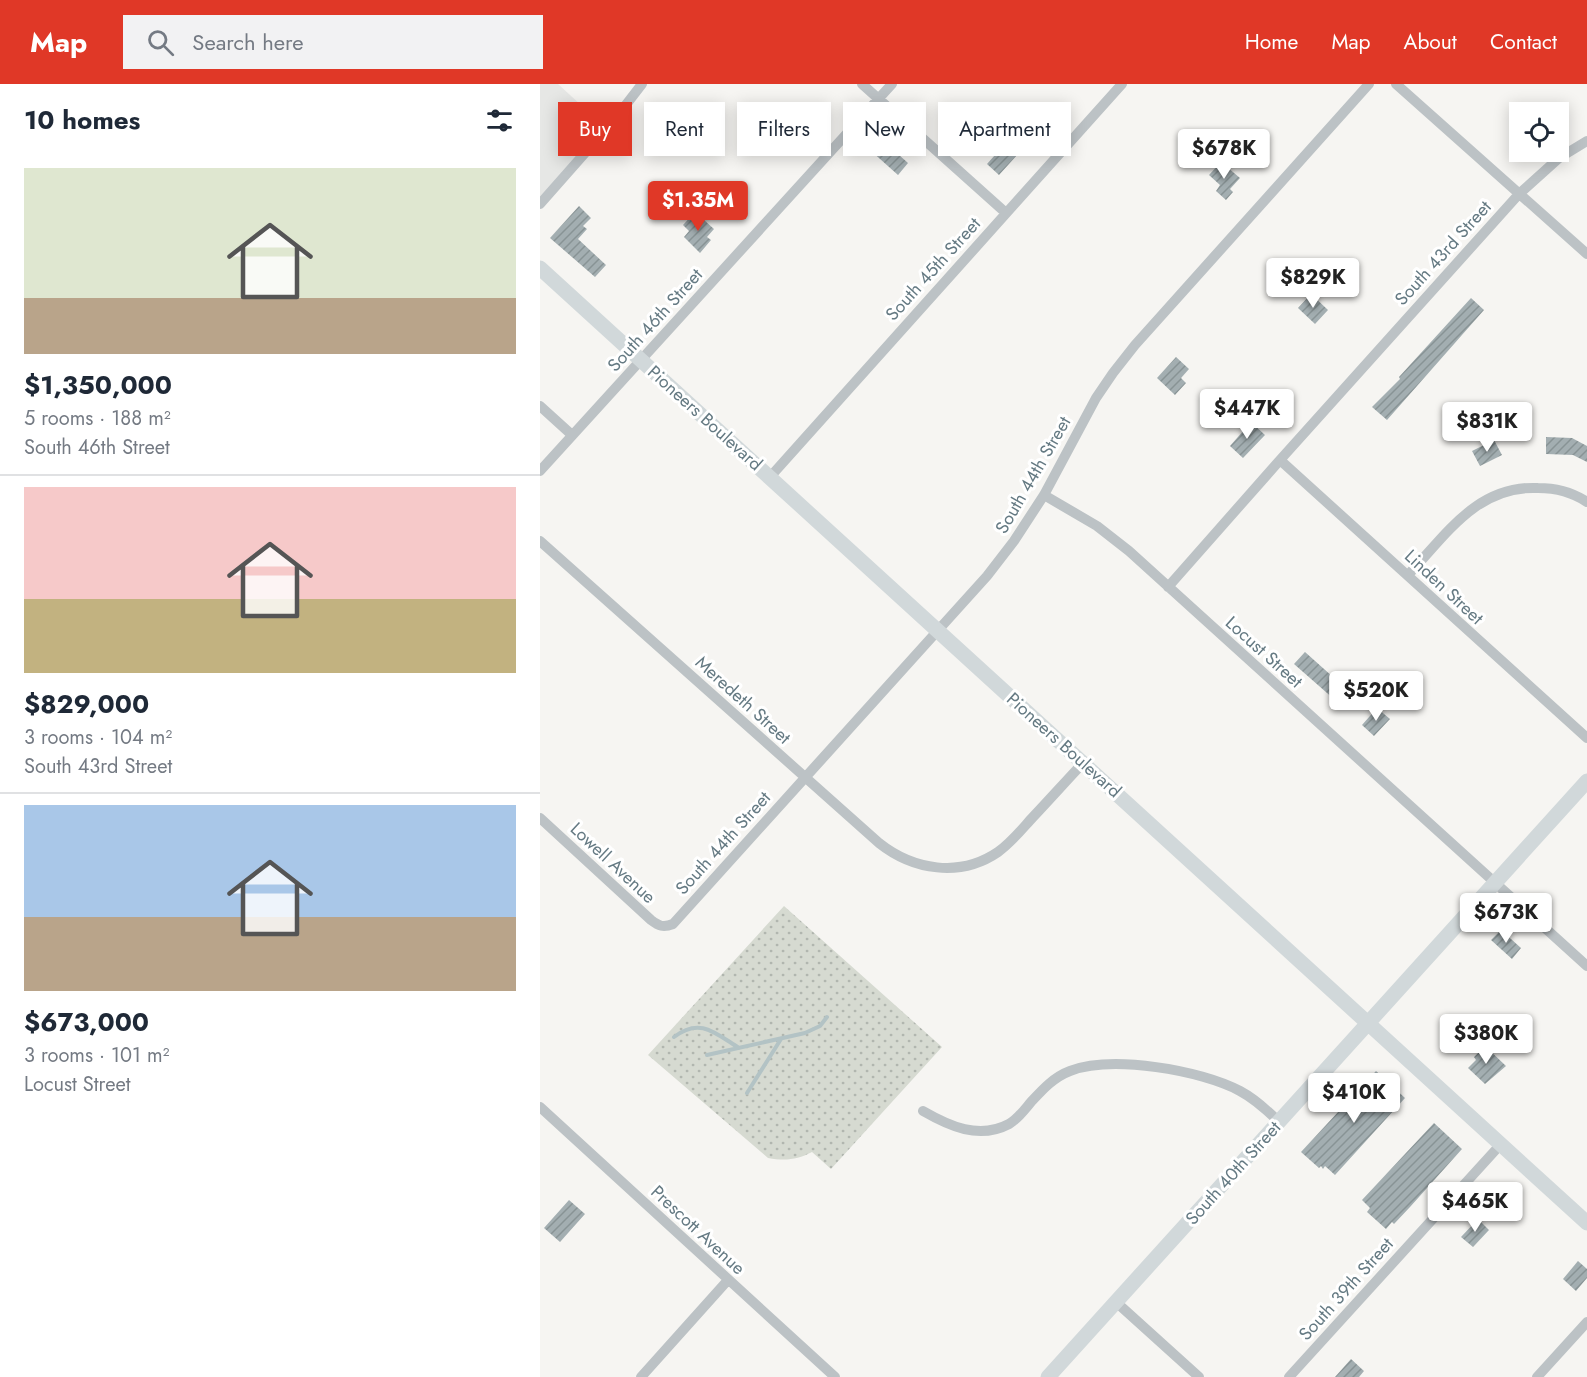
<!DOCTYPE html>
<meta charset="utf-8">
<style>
:root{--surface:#fff;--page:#f2f2f3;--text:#1f2937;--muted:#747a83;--line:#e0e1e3;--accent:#e03827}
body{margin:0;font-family:Jost,sans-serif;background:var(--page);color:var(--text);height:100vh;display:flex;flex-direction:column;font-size:22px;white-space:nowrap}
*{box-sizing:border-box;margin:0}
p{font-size:20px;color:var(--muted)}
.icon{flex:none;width:33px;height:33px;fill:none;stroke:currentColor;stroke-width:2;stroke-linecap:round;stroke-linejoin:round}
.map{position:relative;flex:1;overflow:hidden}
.side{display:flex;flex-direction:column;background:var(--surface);width:540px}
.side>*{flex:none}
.hud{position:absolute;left:18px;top:18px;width:570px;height:54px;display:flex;gap:12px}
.buttons{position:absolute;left:969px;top:18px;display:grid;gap:12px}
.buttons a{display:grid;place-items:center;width:60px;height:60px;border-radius:0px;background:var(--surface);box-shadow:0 3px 15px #0003;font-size:30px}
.price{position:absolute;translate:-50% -51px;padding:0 14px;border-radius:6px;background:#fff;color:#222;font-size:20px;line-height:39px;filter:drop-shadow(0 2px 3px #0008)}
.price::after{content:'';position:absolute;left:50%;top:36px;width:18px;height:14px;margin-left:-9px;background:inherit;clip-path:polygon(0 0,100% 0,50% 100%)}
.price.on{background:var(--accent);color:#fff}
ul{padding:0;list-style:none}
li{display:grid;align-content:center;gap:12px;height:318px;padding:0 24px}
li+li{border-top:2px solid var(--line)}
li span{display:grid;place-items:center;height:186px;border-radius:0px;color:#555}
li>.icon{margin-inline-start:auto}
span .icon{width:108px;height:108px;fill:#fffc;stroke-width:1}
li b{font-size:26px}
h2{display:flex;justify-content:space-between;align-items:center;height:72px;padding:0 24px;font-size:26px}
.tag{padding:0 21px;border-radius:0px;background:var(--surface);box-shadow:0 3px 15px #0003;font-size:21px;line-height:54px}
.tag.on{background:var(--accent);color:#fff}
header{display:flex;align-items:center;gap:36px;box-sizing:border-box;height:84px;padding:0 30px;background:var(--accent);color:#fff}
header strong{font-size:28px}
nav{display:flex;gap:33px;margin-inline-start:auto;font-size:21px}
.search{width:420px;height:54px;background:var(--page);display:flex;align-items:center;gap:15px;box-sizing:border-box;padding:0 21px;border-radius:0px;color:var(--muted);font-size:22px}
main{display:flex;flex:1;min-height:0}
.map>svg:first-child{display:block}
.built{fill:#e6e7e5}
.park{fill:url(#park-dots)}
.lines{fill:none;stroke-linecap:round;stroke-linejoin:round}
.stream{stroke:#b3c3c5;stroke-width:4}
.building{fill:url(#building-hatch)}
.minor{stroke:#bcc2c5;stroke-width:10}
.major{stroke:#d1d8da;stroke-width:15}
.labels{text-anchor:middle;stroke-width:6;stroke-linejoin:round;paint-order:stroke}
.street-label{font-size:18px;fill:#657a83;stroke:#fff}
</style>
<header>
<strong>Map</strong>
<div class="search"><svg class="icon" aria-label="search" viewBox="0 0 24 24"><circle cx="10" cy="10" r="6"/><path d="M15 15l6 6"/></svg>Search here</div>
<nav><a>Home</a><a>Map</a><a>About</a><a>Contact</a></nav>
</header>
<main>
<section class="side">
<h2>10 homes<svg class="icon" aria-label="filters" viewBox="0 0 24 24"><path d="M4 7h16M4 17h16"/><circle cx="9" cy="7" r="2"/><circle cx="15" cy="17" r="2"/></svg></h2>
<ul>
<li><span style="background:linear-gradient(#dfe7d0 70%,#b9a48a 0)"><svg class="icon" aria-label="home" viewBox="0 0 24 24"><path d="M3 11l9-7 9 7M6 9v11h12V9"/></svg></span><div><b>$1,350,000</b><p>5 rooms · 188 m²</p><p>South 46th Street</p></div></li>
<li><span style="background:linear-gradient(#f6c9c9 60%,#c2b280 0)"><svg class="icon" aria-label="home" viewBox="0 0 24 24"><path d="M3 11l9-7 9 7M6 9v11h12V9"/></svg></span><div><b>$829,000</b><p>3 rooms · 104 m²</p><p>South 43rd Street</p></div></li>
<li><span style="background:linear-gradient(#a9c7e8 60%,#b9a48a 0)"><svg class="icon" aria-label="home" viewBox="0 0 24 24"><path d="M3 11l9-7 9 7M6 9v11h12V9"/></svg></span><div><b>$673,000</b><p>3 rooms · 101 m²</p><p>Locust Street</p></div></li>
</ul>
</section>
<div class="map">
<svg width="1047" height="1293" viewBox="0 0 1047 1293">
<defs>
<pattern id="park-dots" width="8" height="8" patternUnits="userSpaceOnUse" patternTransform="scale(1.5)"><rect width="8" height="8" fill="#d6dad1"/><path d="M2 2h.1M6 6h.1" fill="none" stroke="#b1b6af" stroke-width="1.8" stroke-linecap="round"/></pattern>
<pattern id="building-hatch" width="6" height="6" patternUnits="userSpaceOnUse" patternTransform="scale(1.5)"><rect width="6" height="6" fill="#a3aeb1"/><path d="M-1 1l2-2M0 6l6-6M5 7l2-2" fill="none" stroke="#889395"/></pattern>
</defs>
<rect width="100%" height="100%" fill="#f6f5f2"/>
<!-- built -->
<path class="built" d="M0,0H18L67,45L0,120Z"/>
<!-- park -->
<path class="park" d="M244,822L402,963L291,1085L272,1068C257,1076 245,1077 228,1074L108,971Z"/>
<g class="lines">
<!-- stream -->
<path class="stream" d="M134,953C160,933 175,949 199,964
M167,971L265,949L280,942L287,933
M207,1009L241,955"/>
</g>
<!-- building -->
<path class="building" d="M494,27L507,38L459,91L447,80Z
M340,54L368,79L358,91L330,66Z
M681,78L700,94L690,105L693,108L686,116L676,107L680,101L669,91Z
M39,122L51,134L43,142L47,145L38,155L66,181L55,193L10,154Z
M155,128L174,145L167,153L171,156L160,169L144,153L149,147L143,141Z
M771,210L788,226L775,240L758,224Z
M931,214L944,226L847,336L832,323L860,295L859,293Z
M636,273L649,285L641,294L646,299L635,311L617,294Z
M711,338L725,351L703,374L690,362Z
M1006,353L1032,354L1047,362V378L1033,371L1006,370Z
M954,356L962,371L940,382L932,367Z
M765,568L793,593L796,589L809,601L795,616L754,580Z
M837,624L850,635L834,652L822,641Z
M961,846L981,864L972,875L951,856Z
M945,962L966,982L945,1000L928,984L936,976L934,973Z
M836,987L865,1014L795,1091L785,1082L783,1085L781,1082L779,1084L761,1068Z
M894,1039L922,1065L870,1123L854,1140L852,1138L846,1145L827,1128L830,1124L822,1116Z
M29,1116L45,1130L20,1158L4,1144Z
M938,1135L949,1146L933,1163L921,1153Z
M1038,1177L1047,1185V1194L1036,1207L1023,1195Z
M811,1275L824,1287L819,1293H795Z"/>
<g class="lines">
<!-- minor -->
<path class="minor" d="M322,0L466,129
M856,0L1047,170
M0,120L75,35L102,0
M0,322L32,351
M740,376L1047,654
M0,387L352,0
M230,393L582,0
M504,411L557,442L589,467L1047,882
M0,457L339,759C373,786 420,794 458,768C472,758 482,745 493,733C510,715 526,697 543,679
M868,491C906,451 937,401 998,404C1015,404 1032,408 1047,418
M628,503L740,376L979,110L1019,74L1047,57
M0,734L111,836C119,842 123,844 133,840L447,492L474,457L504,411L556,314L573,289L595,261L829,0
M0,1023L295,1293
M383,1027C409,1042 439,1056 469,1040C478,1035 485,1025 491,1018C503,1005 514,993 530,987C572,971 661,986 700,1007C715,1015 727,1026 739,1038
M576,1218L659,1293
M101,1293L188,1196
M749,1293L961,1060
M997,1293L1047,1238"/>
<!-- major -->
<path class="major" d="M0,184L1047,1139
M508,1293L1047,697"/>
</g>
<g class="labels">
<!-- street labels -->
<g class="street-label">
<text transform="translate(903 169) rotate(-48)" y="6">South 43rd Street</text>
<text transform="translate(393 185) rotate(-48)" y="6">South 45th Street</text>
<text transform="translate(115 236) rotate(-48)" y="6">South 46th Street</text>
<text transform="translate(165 334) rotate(42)" y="6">Pioneers Boulevard</text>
<text transform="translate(493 391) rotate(-60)" y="6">South 44th Street</text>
<text transform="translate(904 503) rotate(43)" y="6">Linden Street</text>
<text transform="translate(724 568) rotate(42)" y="6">Locust Street</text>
<text transform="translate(203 616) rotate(42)" y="6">Meredeth Street</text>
<text transform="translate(524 661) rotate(42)" y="6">Pioneers Boulevard</text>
<text transform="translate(183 759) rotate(-48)" y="6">South 44th Street</text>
<text transform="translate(73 779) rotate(43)" y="6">Lowell Avenue</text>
<text transform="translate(693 1089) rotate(-48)" y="6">South 40th Street</text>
<text transform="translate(158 1146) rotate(43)" y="6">Prescott Avenue</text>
<text transform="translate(806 1205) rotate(-48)" y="6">South 39th Street</text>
</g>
</g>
</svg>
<div class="buttons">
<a><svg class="icon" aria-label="locate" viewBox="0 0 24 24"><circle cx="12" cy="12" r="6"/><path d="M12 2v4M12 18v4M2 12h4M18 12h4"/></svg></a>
</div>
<b class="price" style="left:684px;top:96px">$678K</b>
<b class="price on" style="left:158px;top:148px">$1.35M</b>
<b class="price" style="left:773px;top:225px">$829K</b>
<b class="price" style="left:707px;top:356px">$447K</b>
<b class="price" style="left:947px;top:369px">$831K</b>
<b class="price" style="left:836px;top:638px">$520K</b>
<b class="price" style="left:966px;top:860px">$673K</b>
<b class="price" style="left:946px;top:981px">$380K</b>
<b class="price" style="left:814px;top:1040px">$410K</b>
<b class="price" style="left:935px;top:1149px">$465K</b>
<div class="hud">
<a class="tag on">Buy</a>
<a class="tag">Rent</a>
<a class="tag">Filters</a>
<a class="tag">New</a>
<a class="tag">Apartment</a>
</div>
</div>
</main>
